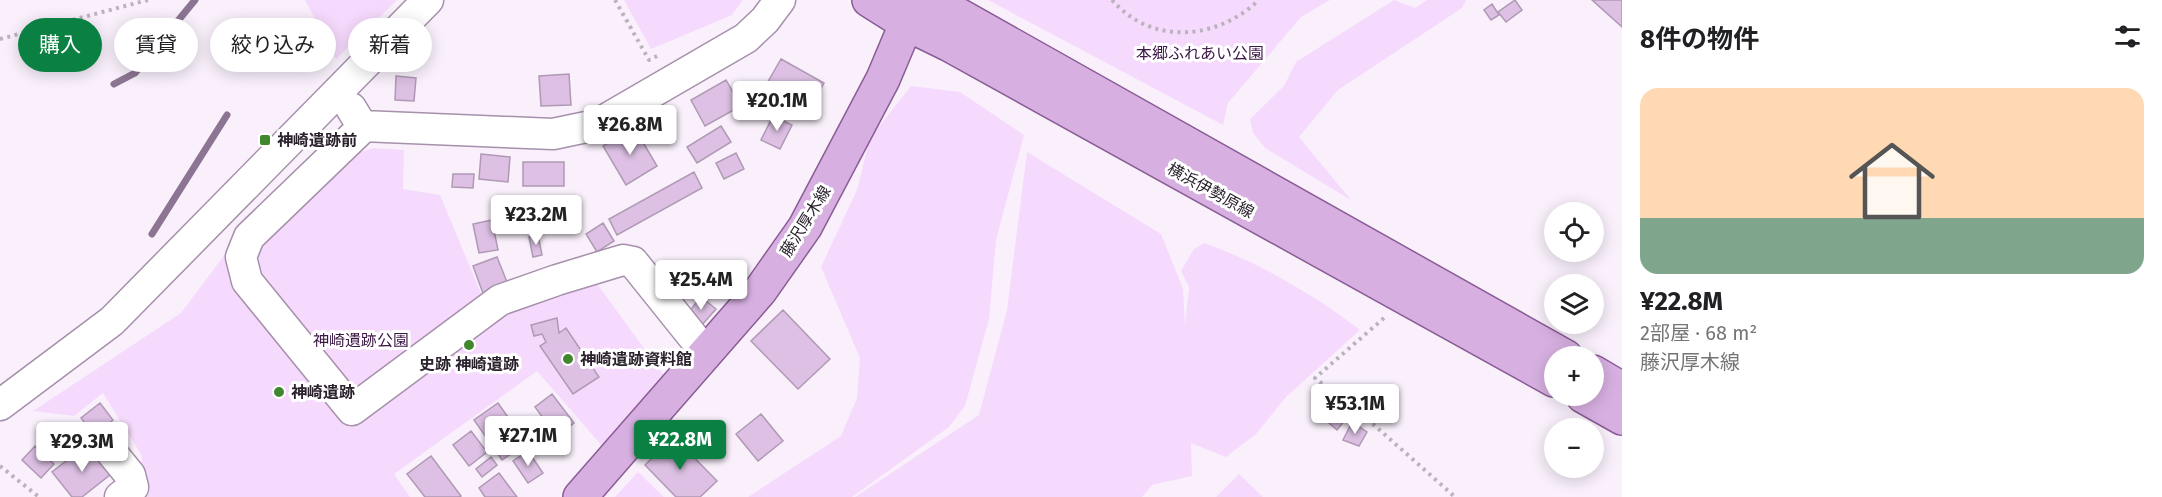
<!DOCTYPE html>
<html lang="ja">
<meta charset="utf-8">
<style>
:root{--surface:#fff;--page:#f2f2f2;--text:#202124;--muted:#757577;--line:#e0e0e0;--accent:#0b8043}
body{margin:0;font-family:"Fira Sans","Noto Sans JP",sans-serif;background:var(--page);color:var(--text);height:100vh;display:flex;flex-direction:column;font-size:22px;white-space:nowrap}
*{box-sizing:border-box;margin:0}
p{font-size:20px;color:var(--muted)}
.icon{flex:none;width:33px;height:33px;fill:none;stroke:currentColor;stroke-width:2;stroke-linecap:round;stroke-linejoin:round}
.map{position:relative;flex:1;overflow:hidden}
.drawer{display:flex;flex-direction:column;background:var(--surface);width:540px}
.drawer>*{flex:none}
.top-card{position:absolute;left:18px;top:18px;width:570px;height:54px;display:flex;gap:12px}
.buttons{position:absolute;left:1544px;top:202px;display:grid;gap:12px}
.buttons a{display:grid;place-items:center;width:60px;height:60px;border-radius:50%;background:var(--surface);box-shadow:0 3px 15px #0003;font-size:30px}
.price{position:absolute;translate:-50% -51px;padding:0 14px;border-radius:6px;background:#fff;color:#222;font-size:20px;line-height:39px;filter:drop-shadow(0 2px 3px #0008)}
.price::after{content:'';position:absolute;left:50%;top:36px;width:18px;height:14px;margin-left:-9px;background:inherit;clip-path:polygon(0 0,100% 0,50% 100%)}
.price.on{background:var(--accent);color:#fff}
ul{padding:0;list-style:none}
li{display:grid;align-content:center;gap:12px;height:318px;padding:0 18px}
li+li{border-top:2px solid var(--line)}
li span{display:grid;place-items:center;height:186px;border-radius:18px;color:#555}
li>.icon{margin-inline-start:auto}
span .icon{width:108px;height:108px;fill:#fffc;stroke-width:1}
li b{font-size:26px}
h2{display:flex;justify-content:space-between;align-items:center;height:72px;padding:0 18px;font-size:26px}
.pill{padding:0 21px;border-radius:27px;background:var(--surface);box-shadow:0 3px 15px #0003;font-size:21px;line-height:54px}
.pill.on{background:var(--accent);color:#fff}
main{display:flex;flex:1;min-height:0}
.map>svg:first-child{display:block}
.green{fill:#f6dafd}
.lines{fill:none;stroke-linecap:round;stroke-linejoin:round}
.stream{stroke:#8c7592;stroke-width:7}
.building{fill:#ddc0e4;stroke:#af99b4;stroke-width:1.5}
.minor-casing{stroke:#a690ab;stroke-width:33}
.major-casing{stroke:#8a5c95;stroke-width:36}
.path{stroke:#bbb2bd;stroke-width:4;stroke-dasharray:3 4.5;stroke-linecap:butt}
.minor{stroke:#fff;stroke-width:30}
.major{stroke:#d7b0e1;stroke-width:33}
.poi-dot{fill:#40872d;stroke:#fff;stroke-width:2}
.labels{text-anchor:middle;stroke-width:6;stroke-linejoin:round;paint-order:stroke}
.park-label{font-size:16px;fill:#3d1846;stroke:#fff}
.poi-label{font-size:16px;font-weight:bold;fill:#2b222d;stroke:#fff;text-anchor:start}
.street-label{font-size:16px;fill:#2b222d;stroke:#fff}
</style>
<main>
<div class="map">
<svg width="1622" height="497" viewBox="0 0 1622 497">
<rect width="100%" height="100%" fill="#f9f0fc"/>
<!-- green -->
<path class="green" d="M305,0H397L336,59Z
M624,0H743L732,15L651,49Z
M988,0H1330L1301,17L1228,103L1223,125Z
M1394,0L1415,8L1427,0H1466L1462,8L1338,90L1299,137L1351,200L1265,148L1253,133L1250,119L1284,86L1296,62Z
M911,86L960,92L1024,135L996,240L989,319L965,406L949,427L852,497H748L841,436L857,398L860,358L821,267L857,190L870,138Z
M373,148L404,150L403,189L440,195L485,303L595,281L665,377L602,446L537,371L394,474L410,497H137L141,482L142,456L103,393L74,416L33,411L181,313L235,241L258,248L358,153Z
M1027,152L1161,234L1183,289L1185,325L1189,287L1181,271L1194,249L1204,243C1256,261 1317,296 1360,330L1286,397L1256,434L1226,457L1191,443L1192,476L1152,485L1142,497H855L979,415L1007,310Z
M638,472L664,497H615Z
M1239,474L1263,497H1216Z"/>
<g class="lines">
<!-- stream -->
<path class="stream" d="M114,84L135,73L195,0
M152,234L227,115"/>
</g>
<!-- building -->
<path class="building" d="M1515,0L1522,10L1506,22L1498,12Z
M1592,0H1622V27Z
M1492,4L1499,15L1491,20L1484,10Z
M781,59L824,83L805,117L762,92Z
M569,74L571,105L541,106L539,76Z
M396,76L416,78L414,101L395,100Z
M726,80L741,106L705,126L691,100Z
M773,116L792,125L780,149L761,140Z
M721,126L731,142L697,163L687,147Z
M634,127L657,166L626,185L603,146Z
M736,153L744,169L724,179L716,163Z
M481,154L510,157L508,182L479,179Z
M523,162H564V186H523Z
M694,172L702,188L617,235L609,219Z
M453,174H474L473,188L452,187Z
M492,220L498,250L479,253L473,224Z
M603,223L614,241L597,252L586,234Z
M538,235L542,255L533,257L529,237Z
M497,257L509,287L484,296L473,266Z
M701,297L716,309L701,326L687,314Z
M783,310L830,359L798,389L751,341Z
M557,318L559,333L566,328L599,377L573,394L540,346L546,342L542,334L534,336L531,325Z
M552,394L574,423L556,436L535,407Z
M100,403L113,420L94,435L81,418Z
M498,403L526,443L502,460L474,420Z
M1334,404L1349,415L1337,430L1328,422L1330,419L1325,415Z
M761,414L783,441L758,461L736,434Z
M1352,422L1367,432L1359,446L1343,440Z
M471,431L487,452L469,466L453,445Z
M674,437L717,481L700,497H676L645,465Z
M88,444L111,474L82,497H72L52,472Z
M35,446L54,464L41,478L22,460Z
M528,451L543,473L528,483L513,461Z
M431,456L461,496L459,497H425L407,474Z
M491,457L497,465L482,477L476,469Z
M499,473L517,497H485L479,488Z"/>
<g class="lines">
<defs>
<path id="minor" d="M351,108L362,126L553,134L596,125L746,38L765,20L780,0
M362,126L359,131L249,237L241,257L247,281L352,410L500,300L557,280L623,260L633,262L706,353
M0,405L112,321L428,0
M103,442L130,475L133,487L120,497"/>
<path id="major" d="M869,0L907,24L950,45L1554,380
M932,0L1566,357
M1593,372L1622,389
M1583,396L1622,418
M580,497L760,291L805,227L883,79L915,3"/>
</defs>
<!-- minor casing -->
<use href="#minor" class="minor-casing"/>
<!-- major casing -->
<use href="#major" class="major-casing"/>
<!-- path -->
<path class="path" d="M615,0L649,60L661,54
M1112,0C1152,46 1217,40 1259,0
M0,39L148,0
M1384,318L1315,378L1373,424L1455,497
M0,466L39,497"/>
<!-- minor -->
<use href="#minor" class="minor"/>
<!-- major -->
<use href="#major" class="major"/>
</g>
<!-- markers -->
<g class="poi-dot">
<rect x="259" y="134" width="12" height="12" rx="3"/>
<circle cx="469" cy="345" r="6"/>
<circle cx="568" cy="359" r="6"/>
<circle cx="279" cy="392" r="6"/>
</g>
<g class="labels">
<!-- park labels -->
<g class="park-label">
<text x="1200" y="59">本郷ふれあい公園</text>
<text x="361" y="346">神崎遺跡公園</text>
</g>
<!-- poi labels -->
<g class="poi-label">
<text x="277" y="146">神崎遺跡前</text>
<text x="580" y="365">神崎遺跡資料館</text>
<text x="469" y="370" text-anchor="middle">史跡 神崎遺跡</text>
<text x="291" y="398">神崎遺跡</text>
</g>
<!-- street labels -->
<g class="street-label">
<text transform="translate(1211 190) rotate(29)" y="6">横浜伊勢原線</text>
<text transform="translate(805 221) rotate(-58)" y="6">藤沢厚木線</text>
</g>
</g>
</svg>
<div class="buttons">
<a><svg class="icon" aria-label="locate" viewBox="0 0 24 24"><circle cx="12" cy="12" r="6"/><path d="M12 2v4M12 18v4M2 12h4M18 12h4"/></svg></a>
<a><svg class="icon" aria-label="layers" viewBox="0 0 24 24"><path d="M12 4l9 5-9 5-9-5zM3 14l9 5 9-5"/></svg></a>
<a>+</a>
<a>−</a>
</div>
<b class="price" style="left:777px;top:132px">¥20.1M</b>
<b class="price" style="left:630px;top:156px">¥26.8M</b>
<b class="price" style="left:536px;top:246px">¥23.2M</b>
<b class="price" style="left:701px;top:311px">¥25.4M</b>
<b class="price" style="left:1355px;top:435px">¥53.1M</b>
<b class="price" style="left:528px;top:467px">¥27.1M</b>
<b class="price on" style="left:680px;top:471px">¥22.8M</b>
<b class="price" style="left:82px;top:473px">¥29.3M</b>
<div class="top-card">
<a class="pill on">購入</a>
<a class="pill">賃貸</a>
<a class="pill">絞り込み</a>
<a class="pill">新着</a>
</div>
</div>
<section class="drawer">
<h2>8件の物件<svg class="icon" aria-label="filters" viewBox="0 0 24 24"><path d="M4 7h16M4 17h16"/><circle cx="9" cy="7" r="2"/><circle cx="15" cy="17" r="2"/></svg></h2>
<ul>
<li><span style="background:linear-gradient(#ffd9b3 70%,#7fa58c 0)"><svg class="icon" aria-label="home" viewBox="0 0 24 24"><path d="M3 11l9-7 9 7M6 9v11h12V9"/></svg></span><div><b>¥22.8M</b><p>2部屋 · 68 m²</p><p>藤沢厚木線</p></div></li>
</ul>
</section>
</main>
